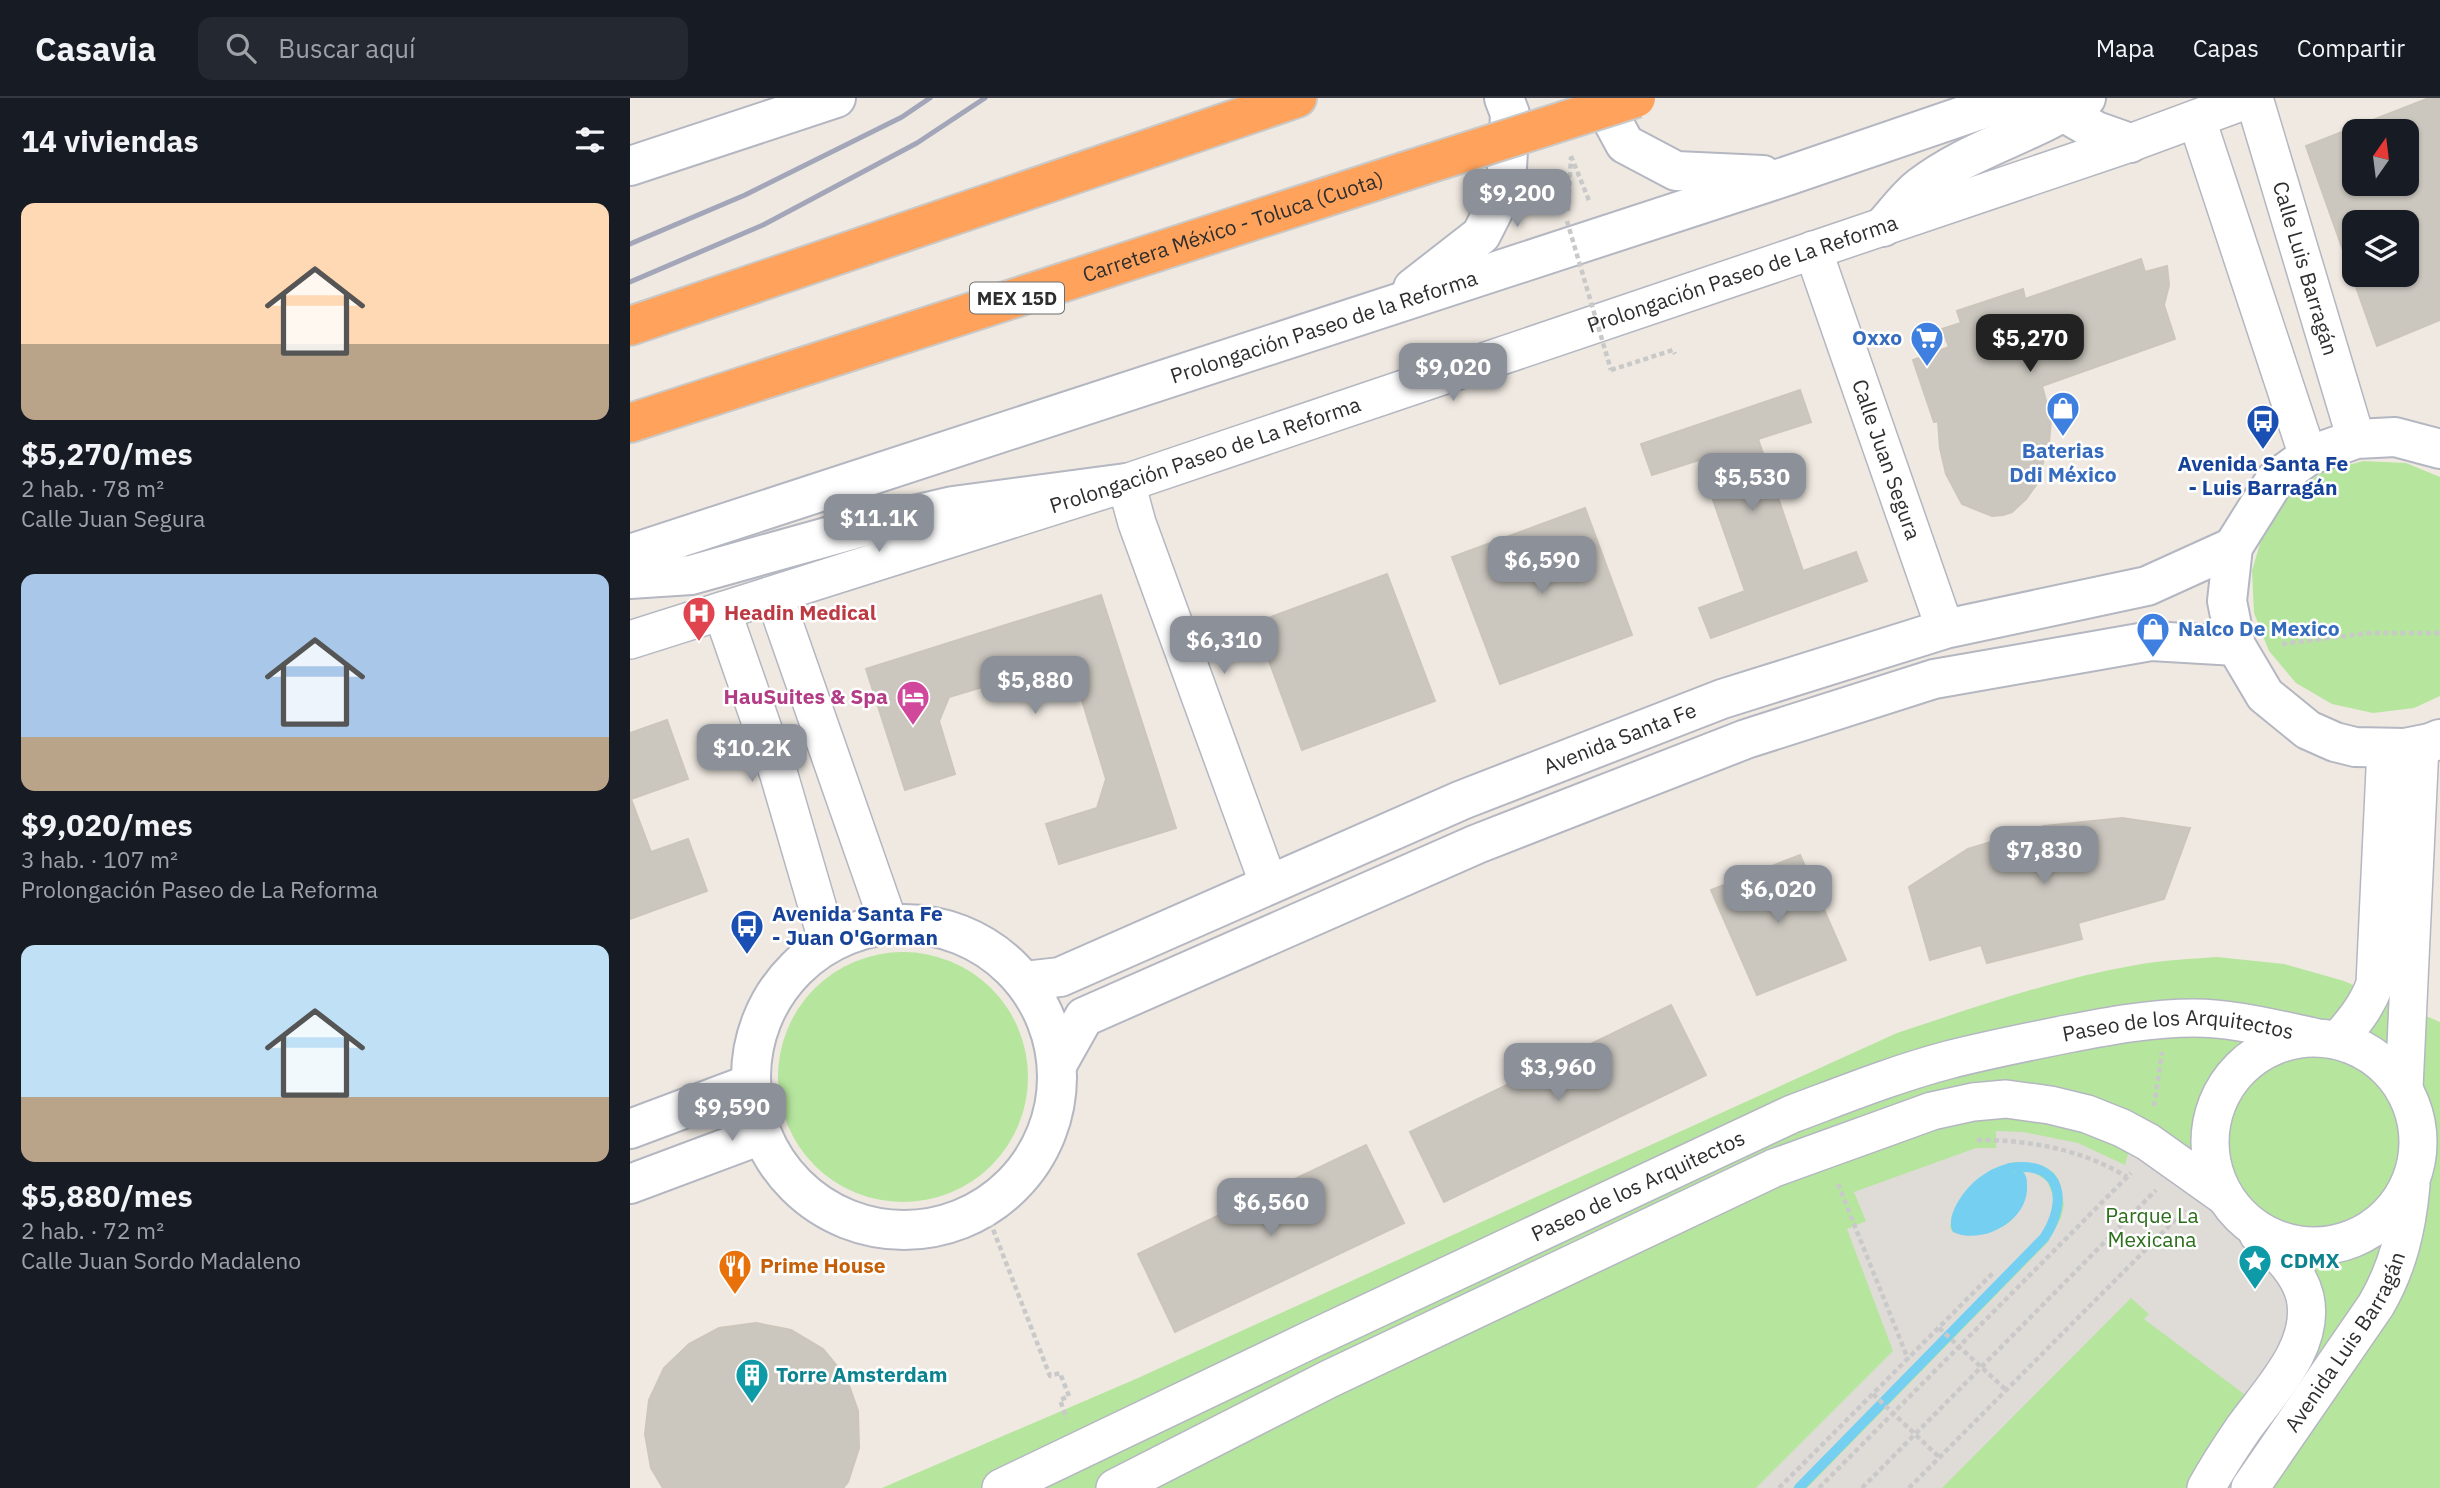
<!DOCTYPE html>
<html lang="es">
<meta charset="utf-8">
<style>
:root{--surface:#171b24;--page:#242831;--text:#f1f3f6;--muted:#9ea1a6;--line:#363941;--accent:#8c9099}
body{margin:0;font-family:"IBM Plex Sans",sans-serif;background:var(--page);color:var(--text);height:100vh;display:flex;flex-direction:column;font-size:26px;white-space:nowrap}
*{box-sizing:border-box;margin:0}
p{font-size:23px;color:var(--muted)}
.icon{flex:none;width:38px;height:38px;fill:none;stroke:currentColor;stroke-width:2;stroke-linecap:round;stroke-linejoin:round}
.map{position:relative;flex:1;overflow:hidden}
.panel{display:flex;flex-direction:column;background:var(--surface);width:630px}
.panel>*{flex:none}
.needle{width:46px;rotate:14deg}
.buttons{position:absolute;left:1712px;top:21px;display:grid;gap:14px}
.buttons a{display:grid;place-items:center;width:77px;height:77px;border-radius:14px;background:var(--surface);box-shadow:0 2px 5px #0004;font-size:35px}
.price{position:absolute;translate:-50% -60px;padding:0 16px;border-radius:14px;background:var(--accent);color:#fff;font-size:23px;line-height:46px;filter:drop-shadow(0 2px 4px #0008)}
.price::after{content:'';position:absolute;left:50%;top:42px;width:21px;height:16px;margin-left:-10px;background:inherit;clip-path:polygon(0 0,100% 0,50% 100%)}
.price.on{background:#222;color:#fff}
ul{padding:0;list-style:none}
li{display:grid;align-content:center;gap:14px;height:371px;padding:0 21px}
li span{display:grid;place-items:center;height:217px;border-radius:14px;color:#555}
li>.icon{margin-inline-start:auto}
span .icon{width:126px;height:126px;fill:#fffc;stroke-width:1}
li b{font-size:30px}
h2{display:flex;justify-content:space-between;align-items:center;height:84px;padding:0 21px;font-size:30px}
header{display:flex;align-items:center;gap:42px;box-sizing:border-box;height:98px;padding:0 35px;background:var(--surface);border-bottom:2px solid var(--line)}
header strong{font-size:33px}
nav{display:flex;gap:38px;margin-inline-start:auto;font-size:24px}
.search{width:490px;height:63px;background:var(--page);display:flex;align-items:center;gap:18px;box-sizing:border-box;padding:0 24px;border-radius:14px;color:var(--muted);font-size:26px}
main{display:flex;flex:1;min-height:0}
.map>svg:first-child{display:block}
.green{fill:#b6e59e}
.plaza{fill:#dfdcd8}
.water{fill:#75cff0}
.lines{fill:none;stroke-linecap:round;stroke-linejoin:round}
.stream{stroke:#75cff0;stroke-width:10}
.building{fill:#cbc7bf;stroke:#cbc5ba;stroke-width:2;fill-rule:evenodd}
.minor-casing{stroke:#b4b7c1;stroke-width:40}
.tertiary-casing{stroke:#b4b7c1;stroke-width:42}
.secondary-casing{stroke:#b4b7c1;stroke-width:42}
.motorway-casing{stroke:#c9c9c9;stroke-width:42}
.path{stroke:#c9c9c9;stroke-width:4.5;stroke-dasharray:5 3.5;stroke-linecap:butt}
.minor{stroke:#fff;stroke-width:37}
.tertiary{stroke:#fff;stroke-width:38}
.secondary{stroke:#fff;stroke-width:38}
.motorway{stroke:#ffa35c;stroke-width:38}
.rail{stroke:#a3a6b8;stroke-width:5}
.motorway-bridge-casing{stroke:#c9c9c9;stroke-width:42;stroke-linecap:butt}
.path-bridge{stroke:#c9c9c9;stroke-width:4.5;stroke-dasharray:5 3.5;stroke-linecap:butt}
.motorway-bridge{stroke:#ffa35c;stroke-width:38}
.labels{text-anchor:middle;stroke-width:5;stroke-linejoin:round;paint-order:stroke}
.shield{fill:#fff;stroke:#6d6d6d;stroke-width:2}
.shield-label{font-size:19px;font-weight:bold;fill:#2e2e2e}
.street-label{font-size:21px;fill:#2e2e2e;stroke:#fff}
.shop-label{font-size:21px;font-weight:bold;fill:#366cbe;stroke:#fff;text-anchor:end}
.transit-label{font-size:21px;font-weight:bold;fill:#164399;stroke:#fff}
.health-label{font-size:21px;font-weight:bold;fill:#be3a42;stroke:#fff;text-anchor:start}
.hotel-label{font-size:21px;font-weight:bold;fill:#b23c85;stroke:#fff;text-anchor:end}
.park-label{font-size:21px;fill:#2c6e1b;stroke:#fff}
.culture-label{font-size:21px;font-weight:bold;fill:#0d838f;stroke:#fff;text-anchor:start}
.food-label{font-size:21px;font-weight:bold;fill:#c56008;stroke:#fff;text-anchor:start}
</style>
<header>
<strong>Casavia</strong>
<div class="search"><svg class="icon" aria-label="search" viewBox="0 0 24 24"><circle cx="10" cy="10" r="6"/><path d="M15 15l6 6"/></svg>Buscar aquí</div>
<nav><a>Mapa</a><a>Capas</a><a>Compartir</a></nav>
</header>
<main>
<section class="panel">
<h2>14 viviendas<svg class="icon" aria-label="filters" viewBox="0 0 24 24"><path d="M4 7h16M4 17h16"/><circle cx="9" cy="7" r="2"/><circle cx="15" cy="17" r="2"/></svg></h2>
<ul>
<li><span style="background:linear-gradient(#ffd9b3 65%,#b9a48a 0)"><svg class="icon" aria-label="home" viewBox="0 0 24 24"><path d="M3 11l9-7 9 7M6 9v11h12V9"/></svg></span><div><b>$5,270/mes</b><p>2 hab. · 78 m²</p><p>Calle Juan Segura</p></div></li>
<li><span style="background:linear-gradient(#a9c7e8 75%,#b9a48a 0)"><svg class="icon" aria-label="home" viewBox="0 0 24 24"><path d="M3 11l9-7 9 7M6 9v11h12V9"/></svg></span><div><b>$9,020/mes</b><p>3 hab. · 107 m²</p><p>Prolongación Paseo de La Reforma</p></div></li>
<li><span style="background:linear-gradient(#bfe0f5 70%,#b9a48a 0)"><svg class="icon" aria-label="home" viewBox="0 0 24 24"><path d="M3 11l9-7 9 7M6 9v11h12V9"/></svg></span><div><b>$5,880/mes</b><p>2 hab. · 72 m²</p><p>Calle Juan Sordo Madaleno</p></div></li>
</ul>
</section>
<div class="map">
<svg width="1810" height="1390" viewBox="0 0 1810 1390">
<rect width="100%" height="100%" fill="#efe9e1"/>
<!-- green -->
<path class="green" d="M1733,363L1776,365L1810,379V598L1784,610L1743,615L1702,606L1666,585L1639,553L1624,515L1622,473L1634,432L1658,398L1693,374Z
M148 979a125 125 0 1 1 250 0a125 125 0 1 1-250 0Z
M1587,859L1654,866L1714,883L1810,924V1390H252L508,1280L1267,935C1346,909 1425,881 1506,867C1533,862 1560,861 1587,859Z"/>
<!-- plaza -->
<path class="plaza" d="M1366,1033L1393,1034L1448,1045L1495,1067L1500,1049L1539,1077L1610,1138L1646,1174L1658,1193L1660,1232L1618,1299L1514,1221L1519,1216L1501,1200L1312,1390H1177L1418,1144L1431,1120L1434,1107L1429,1082L1423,1074L1413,1068L1385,1064L1368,1069L1322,1116L1320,1130L1323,1134H1360L1372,1129L1381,1123L1395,1075L1392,1073L1403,1074L1417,1083L1424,1100L1420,1121L1407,1143L1163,1390H1126L1263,1253L1217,1131L1236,1123L1224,1094L1346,1050H1366Z"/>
<!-- water -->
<path class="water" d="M1379,1065L1382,1075L1392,1073C1397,1078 1397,1081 1397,1088C1399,1122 1353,1148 1323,1134C1314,1116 1338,1086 1353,1077C1361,1071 1370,1068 1379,1065Z"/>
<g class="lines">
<!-- stream -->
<path class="stream" d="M1169,1390L1414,1140C1438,1105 1433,1062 1380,1070"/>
</g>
<!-- building -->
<path class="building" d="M1799,0H1810V222L1747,248L1676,48ZM1724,33H1776V86H1724ZM1724,124H1776V177H1724Z
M1511,161L1515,174L1537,168L1539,187L1534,207L1545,241L1412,288L1421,321L1419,345L1406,387L1396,401L1382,414L1373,417L1362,418L1332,406L1316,376L1310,350L1308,323L1304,324L1283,262L1319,249L1312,231L1331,225L1327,213L1393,191L1395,201Z
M1170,292L1181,324L1128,341L1173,473L1226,454L1237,483L1081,540L1069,510L1115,493L1069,362L1022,377L1011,346Z
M955,410L1002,537L870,586L822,459Z
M757,476L805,603L672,652L625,525Z
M471,497L546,730L429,766L416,726L467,710L476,681L440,563L319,599L309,623L325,676L275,692L236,571Z
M37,622L58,681L1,701L21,754L58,741L77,793L0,821V635Z
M1492,720L1560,730L1534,801L1448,825L1452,841L1357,865L1351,847L1300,862L1279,789L1338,751L1414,728Z
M1170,757L1216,862L1127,897L1081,792Z
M1041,907L1076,977L814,1104L780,1034Z
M736,1047L774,1125L545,1234L508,1156Z
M126,1225L161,1232L193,1251L216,1279L228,1313L229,1350L218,1384L213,1390H33L21,1370L15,1336L19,1302L34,1270L59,1246L89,1230Z"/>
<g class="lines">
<defs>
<g id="minor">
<path id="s1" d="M1624,0L1726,341"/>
<path d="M1567,22L1678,358"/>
<path id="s2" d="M1183,152L1315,531"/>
<path d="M496,385L507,425L639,787"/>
<path d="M144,497L259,826"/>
<path d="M92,513L149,677L198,845"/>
<path id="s3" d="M0,542L496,385L1500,45L1622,0"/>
<circle cx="1684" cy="1044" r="104"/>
<path d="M1708,942C1724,924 1737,908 1745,886L1756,650"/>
<path d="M1774,990L1790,647"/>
<path id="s4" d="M371,1390L680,1242L1162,1016C1213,997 1265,976 1318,962C1357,952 1397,944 1437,936C1479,928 1521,920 1564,920C1604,920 1645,931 1684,939"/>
<path d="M485,1390L699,1281L1144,1070L1302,1013L1343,1004L1376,1001L1420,1007L1457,1016L1492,1030L1518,1044L1594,1098"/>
<path d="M1576,1390C1587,1370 1600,1350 1613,1331C1639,1294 1686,1249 1675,1199C1669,1173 1647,1154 1628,1136"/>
<path id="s5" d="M1620,1390L1746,1207C1768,1169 1777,1131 1781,1087"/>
</g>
<g id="tertiary">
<path d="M1810,351L1765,339L1726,341L1678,358L1645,382L1603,449L1597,503L1606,548L1635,597L1678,632L1705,644L1725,649L1775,650L1800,645L1810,641"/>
<circle cx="274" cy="979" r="153"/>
<path id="s6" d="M395,883L430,879L832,702L1092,601L1315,531L1517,488L1603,449"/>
<path d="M427,967L454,919L847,746L1116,641L1304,581L1521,543L1606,548"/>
<path d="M0,1031L120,986"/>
<path d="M0,1086L131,1037"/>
</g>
<g id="secondary">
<path d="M970,0L995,46L1046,73L1133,77"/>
<path d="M1414,3L1466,33L1500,45"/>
<path d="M0,68L206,0"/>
<path d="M1253,129C1265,116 1276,100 1290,89C1340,50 1404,36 1456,0"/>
<path d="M783,190L851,137L876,88L880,16L874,0"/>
<path id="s7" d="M0,456L1157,78L1385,0"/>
<path d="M0,481L61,477L229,430L323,408L496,385"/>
</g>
<g id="motorway">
<path d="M0,228L667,0"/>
<path id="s8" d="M0,325L773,74"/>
</g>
</defs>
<!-- minor casing -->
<use href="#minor" class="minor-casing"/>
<!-- tertiary casing -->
<use href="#tertiary" class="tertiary-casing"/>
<!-- secondary casing -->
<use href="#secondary" class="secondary-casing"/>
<!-- motorway casing -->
<use href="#motorway" class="motorway-casing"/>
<!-- path -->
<path class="path" d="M941,58L960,105
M938,113L941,59
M981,272L1043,252L1045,256
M1652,546L1739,535H1810
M1524,1008L1532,954
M1347,1042C1400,1042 1451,1051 1497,1079
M1208,1086L1278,1261
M354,1108L420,1278L430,1275L439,1298L430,1302L437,1321
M1309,1230L1376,1292
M1243,1296L1309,1359
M1149,1390L1364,1174
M1189,1390L1501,1075
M1232,1390L1526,1092
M1279,1390L1555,1112"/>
<!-- minor -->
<use href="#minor" class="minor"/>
<!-- tertiary -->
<use href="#tertiary" class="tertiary"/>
<!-- secondary -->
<use href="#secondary" class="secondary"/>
<!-- motorway -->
<use href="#motorway" class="motorway"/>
<!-- rail -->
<path class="rail" d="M0,146L115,97L272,19L300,0
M0,184L133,127L287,45L355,0"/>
<defs>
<path id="motorway-bridge" d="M773,74L1006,0"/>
</defs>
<!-- motorway-bridge casing -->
<use href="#motorway-bridge" class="motorway-bridge-casing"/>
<!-- path-bridge -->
<path class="path-bridge" d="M937,123L981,272"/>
<!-- motorway-bridge -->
<use href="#motorway-bridge" class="motorway-bridge"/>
</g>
<!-- icons -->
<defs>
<symbol id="supermarket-pin" viewBox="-11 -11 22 30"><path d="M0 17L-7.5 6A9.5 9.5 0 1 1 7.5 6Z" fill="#3f7fe0" stroke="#fff"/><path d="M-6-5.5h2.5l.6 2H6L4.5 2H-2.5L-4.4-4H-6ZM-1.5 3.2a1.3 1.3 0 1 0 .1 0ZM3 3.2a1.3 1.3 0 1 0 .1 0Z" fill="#fff"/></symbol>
<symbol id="shop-pin" viewBox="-11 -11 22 30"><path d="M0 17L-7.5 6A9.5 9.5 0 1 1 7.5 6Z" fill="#3f7fe0" stroke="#fff"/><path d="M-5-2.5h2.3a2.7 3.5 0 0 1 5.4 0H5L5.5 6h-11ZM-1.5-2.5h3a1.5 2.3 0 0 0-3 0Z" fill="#fff"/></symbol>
<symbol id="bus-pin" viewBox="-11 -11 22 30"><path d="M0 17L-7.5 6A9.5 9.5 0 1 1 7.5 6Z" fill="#1a4fb4" stroke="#fff"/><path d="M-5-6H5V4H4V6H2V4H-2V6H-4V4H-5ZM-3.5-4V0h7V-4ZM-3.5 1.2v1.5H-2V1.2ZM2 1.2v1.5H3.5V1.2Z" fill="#fff"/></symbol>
<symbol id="hospital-pin" viewBox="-11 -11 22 30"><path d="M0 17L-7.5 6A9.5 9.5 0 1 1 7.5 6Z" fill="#e0444e" stroke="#fff"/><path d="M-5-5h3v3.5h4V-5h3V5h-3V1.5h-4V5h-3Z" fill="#fff"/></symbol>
<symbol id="hotel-pin" viewBox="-11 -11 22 30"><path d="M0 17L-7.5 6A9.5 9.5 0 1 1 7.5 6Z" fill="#d1479c" stroke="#fff"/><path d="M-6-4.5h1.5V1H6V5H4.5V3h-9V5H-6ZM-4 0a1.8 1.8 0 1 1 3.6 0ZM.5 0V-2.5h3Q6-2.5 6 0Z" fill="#fff"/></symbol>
<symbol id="sight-pin" viewBox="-11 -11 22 30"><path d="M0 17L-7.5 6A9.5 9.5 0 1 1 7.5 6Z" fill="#0f9aa8" stroke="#fff"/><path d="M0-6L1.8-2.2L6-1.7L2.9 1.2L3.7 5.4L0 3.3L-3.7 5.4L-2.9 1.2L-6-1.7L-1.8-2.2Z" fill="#fff"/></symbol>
<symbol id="restaurant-pin" viewBox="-11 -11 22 30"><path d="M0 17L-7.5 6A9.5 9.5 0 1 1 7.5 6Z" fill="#e8710a" stroke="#fff"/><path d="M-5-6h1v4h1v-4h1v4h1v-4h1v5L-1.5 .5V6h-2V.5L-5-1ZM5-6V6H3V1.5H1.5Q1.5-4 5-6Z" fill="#fff"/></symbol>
<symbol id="building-pin" viewBox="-11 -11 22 30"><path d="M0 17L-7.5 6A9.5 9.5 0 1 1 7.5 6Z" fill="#0f9aa8" stroke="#fff"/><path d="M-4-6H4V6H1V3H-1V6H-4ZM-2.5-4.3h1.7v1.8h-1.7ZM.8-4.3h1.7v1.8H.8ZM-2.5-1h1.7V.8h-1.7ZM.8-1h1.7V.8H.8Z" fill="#fff"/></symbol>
</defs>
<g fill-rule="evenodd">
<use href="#supermarket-pin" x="1278" y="221" width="38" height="52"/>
<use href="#shop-pin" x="1414" y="291" width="38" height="52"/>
<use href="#bus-pin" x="1614" y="304" width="38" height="52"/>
<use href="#hospital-pin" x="50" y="496" width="38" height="52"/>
<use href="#shop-pin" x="1504" y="512" width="38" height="52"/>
<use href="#hotel-pin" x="264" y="580" width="38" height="52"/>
<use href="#bus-pin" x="98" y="809" width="38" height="52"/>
<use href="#sight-pin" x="1606" y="1144" width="38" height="52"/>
<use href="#restaurant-pin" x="86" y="1149" width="38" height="52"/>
<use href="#building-pin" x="103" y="1258" width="38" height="52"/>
</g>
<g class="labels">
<!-- shield labels -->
<rect class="shield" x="340" y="184.5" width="94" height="31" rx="5"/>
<g class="shield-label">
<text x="387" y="207">MEX 15D</text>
</g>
<!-- street labels -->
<g class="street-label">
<text dy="7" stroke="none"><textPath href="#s8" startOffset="634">Carretera México - Toluca (Cuota)</textPath></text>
<text dy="7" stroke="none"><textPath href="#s1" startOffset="178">Calle Luis Barragán</textPath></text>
<text dy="7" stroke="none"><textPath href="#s3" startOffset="1171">Prolongación Paseo de La Reforma</textPath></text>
<text dy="7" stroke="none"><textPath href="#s7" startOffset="730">Prolongación Paseo de la Reforma</textPath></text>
<text dy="7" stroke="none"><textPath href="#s3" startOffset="604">Prolongación Paseo de La Reforma</textPath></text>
<text dy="7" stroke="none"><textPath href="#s2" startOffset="222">Calle Juan Segura</textPath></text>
<text dy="7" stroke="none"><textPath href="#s6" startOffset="644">Avenida Santa Fe</textPath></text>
<text dy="7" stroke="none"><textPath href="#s4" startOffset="1274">Paseo de los Arquitectos</textPath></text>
<text dy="7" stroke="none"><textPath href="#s4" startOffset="705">Paseo de los Arquitectos</textPath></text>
<text dy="7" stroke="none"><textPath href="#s5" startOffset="175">Avenida Luis Barragán</textPath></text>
</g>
<!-- shop labels -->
<g class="shop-label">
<text x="1272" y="247">Oxxo</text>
<text x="1433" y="360" text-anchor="middle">Baterias<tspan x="1433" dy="24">Ddi México</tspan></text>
<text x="1548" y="538" text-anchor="start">Nalco De Mexico</text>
</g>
<!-- transit labels -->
<g class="transit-label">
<text x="1633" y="373">Avenida Santa Fe<tspan x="1633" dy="24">- Luis Barragán</tspan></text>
<text x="142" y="823" text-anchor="start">Avenida Santa Fe<tspan x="142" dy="24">- Juan O'Gorman</tspan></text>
</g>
<!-- health labels -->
<g class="health-label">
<text x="94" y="522">Headin Medical</text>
</g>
<!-- hotel labels -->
<g class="hotel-label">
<text x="258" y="606">HauSuites &amp; Spa</text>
</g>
<!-- park labels -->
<g class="park-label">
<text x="1522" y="1125">Parque La<tspan x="1522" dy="24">Mexicana</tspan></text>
</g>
<!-- culture labels -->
<g class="culture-label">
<text x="1650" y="1170">CDMX</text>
<text x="146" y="1284">Torre Amsterdam</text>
</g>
<!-- food labels -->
<g class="food-label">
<text x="130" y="1175">Prime House</text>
</g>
</g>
</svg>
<div class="buttons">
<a><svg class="needle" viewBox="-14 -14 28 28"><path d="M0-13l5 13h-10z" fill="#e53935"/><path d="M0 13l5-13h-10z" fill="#9ea1a6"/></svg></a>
<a><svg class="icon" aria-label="layers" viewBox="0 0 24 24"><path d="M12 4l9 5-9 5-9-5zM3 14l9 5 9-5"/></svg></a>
</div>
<b class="price" style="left:887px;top:131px">$9,200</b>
<b class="price on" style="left:1400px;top:276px">$5,270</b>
<b class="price" style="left:823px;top:305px">$9,020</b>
<b class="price" style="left:1122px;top:415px">$5,530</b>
<b class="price" style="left:249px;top:456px">$11.1K</b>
<b class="price" style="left:912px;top:498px">$6,590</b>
<b class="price" style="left:594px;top:578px">$6,310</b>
<b class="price" style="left:405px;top:618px">$5,880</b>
<b class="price" style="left:122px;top:686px">$10.2K</b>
<b class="price" style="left:1414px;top:788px">$7,830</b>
<b class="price" style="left:1148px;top:827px">$6,020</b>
<b class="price" style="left:928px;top:1005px">$3,960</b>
<b class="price" style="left:102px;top:1045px">$9,590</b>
<b class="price" style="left:641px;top:1140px">$6,560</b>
</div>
</main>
